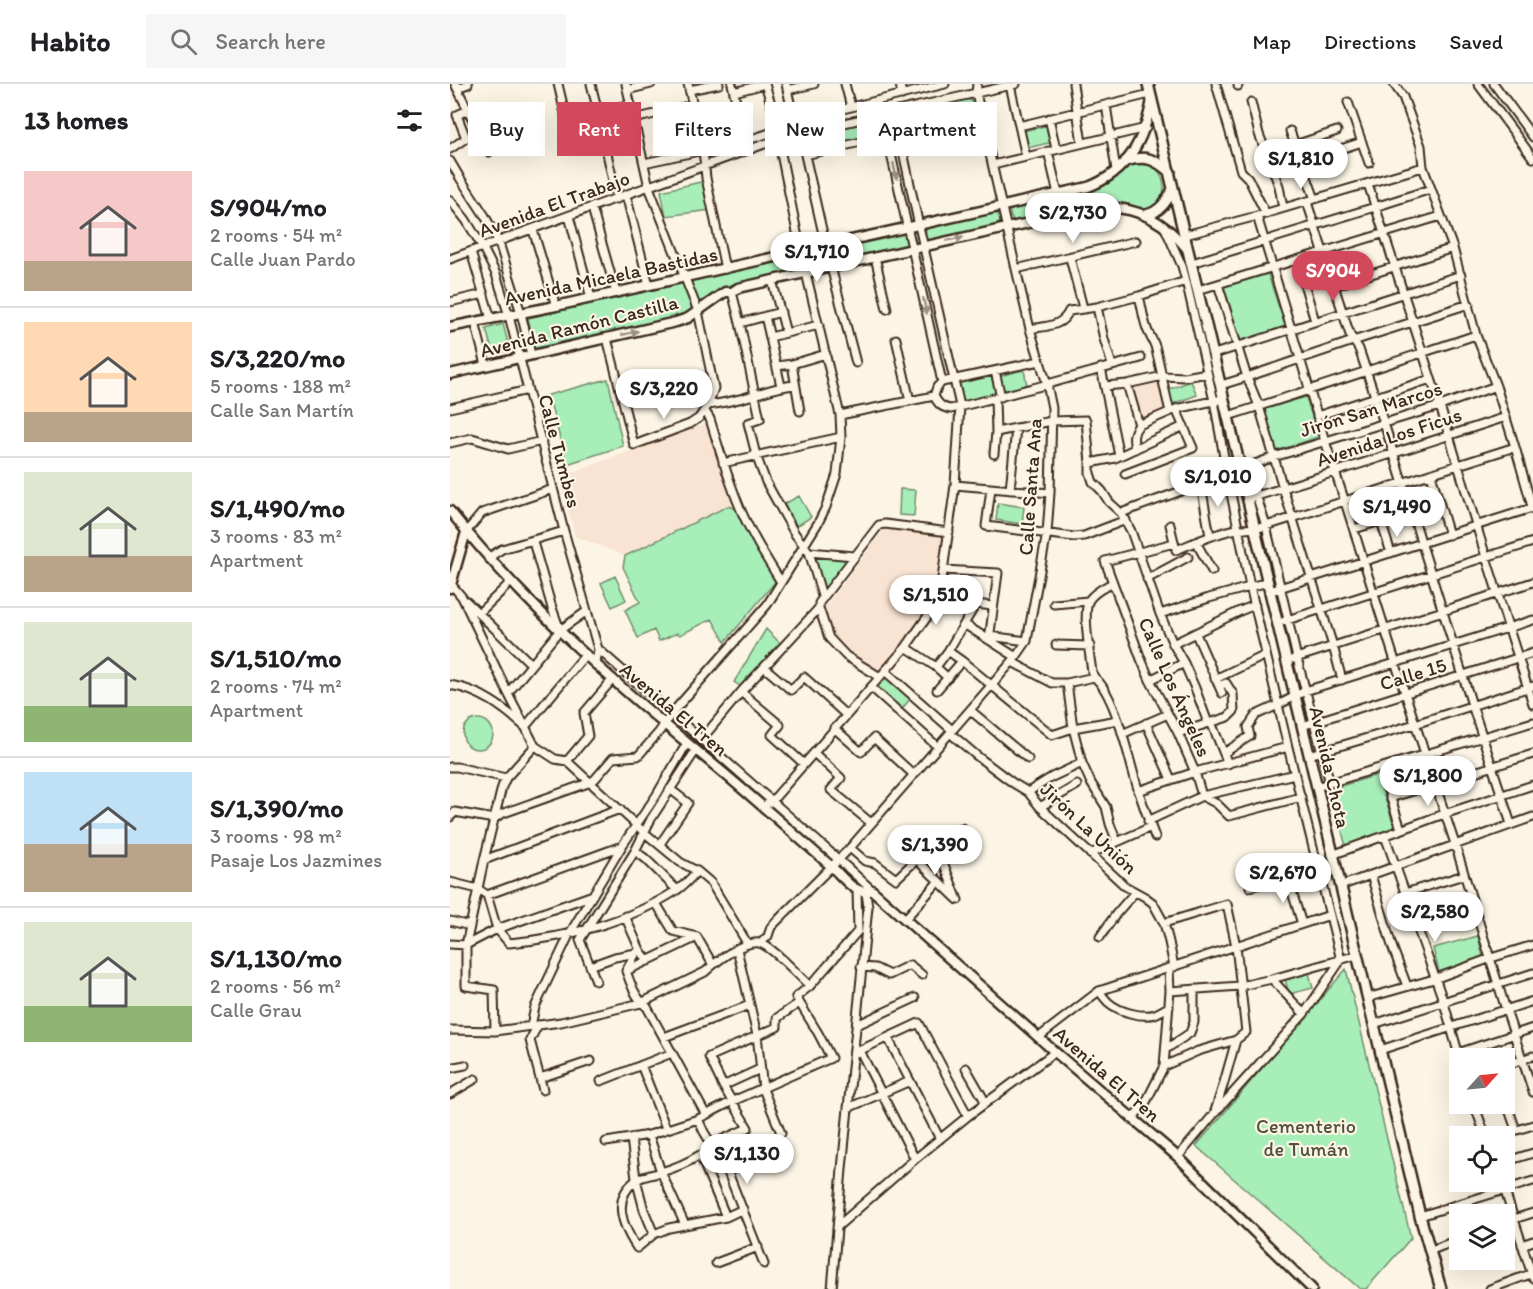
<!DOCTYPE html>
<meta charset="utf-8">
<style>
:root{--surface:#fff;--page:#f6f6f6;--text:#202124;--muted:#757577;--line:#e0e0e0;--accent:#d1495b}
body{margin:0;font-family:Itim,sans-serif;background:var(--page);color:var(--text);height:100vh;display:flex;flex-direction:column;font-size:22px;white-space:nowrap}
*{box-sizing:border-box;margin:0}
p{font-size:20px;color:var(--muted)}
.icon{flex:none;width:33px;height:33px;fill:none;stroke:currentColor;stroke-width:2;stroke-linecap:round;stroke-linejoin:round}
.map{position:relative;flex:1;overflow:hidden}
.side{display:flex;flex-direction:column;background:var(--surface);width:450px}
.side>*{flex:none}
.banner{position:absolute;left:18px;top:18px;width:570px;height:54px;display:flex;gap:12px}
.needle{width:39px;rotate:63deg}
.buttons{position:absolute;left:999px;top:964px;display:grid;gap:12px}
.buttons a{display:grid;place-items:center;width:66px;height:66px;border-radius:0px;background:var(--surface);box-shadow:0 6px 24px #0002;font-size:30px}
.price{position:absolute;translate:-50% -51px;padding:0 14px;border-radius:21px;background:#fff;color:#222;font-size:20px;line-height:39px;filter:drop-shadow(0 2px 3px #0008)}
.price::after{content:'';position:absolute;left:50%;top:36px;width:18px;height:14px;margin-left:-9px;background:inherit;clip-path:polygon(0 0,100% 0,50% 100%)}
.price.selected{background:var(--accent);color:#fff}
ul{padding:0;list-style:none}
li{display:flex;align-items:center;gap:18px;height:150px;padding:0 24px}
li+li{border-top:2px solid var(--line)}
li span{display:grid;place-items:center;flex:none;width:168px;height:120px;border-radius:0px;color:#555}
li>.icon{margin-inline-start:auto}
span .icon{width:72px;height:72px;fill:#fffc;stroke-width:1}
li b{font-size:26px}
h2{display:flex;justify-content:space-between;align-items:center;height:72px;padding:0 24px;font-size:26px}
.tag{padding:0 21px;border-radius:0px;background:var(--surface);box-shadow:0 6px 24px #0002;font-size:21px;line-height:54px}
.tag.selected{background:var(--accent);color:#fff}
header{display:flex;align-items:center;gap:36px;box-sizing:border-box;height:84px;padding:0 30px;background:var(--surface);border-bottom:2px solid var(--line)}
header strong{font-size:28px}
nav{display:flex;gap:33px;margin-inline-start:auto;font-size:21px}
.search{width:420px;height:54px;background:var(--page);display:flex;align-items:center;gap:15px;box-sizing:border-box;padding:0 21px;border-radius:0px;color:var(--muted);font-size:22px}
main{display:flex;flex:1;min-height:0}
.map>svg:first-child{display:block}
.built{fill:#f9e3d2}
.green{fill:#a8eeb9;stroke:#728c6c;stroke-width:1.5}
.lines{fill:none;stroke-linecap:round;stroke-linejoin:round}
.minor-casing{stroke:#3b2a1e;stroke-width:11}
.major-casing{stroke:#3b2a1e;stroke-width:13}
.highway-casing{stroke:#3b2a1e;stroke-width:14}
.minor{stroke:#fcf5e5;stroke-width:7}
.major{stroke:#fcf5e5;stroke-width:8}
.highway{stroke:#fcf5e5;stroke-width:9}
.oneway{fill:#9c9082}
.labels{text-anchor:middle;stroke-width:4.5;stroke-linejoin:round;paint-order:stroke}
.street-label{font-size:20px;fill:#3b2a1e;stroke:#fcf5e5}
.park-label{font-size:20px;fill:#51513d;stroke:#fcf5e5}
</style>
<header>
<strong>Habito</strong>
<div class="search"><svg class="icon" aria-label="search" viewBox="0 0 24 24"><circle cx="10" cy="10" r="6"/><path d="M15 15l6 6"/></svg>Search here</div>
<nav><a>Map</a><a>Directions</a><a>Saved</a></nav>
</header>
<main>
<section class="side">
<h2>13 homes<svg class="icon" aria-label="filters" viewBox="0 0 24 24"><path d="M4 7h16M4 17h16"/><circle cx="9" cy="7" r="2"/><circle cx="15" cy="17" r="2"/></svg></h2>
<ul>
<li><span style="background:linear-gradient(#f6c9c9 75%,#b9a48a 0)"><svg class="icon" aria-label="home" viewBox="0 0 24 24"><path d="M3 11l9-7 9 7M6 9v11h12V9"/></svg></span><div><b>S/904/mo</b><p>2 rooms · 54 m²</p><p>Calle Juan Pardo</p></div></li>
<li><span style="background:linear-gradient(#ffd9b3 75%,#b9a48a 0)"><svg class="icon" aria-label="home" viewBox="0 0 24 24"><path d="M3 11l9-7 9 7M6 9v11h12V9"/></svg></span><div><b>S/3,220/mo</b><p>5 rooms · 188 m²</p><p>Calle San Martín</p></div></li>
<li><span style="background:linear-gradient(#dfe7d0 70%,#b9a48a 0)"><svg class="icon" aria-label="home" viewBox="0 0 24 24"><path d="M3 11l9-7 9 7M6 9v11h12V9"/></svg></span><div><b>S/1,490/mo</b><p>3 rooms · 83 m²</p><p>Apartment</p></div></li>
<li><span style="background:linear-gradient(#dfe7d0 70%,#8fb573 0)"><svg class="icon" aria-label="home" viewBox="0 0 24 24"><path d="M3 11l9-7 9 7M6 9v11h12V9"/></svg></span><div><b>S/1,510/mo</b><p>2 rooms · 74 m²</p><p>Apartment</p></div></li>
<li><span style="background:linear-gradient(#bfe0f5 60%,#b9a48a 0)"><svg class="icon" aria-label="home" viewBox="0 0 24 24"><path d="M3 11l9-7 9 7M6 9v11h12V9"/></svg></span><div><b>S/1,390/mo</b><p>3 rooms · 98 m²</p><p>Pasaje Los Jazmines</p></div></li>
<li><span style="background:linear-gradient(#dfe7d0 70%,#8fb573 0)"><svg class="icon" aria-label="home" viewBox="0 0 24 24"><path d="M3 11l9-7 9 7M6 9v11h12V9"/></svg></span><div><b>S/1,130/mo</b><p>2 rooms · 56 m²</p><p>Calle Grau</p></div></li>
</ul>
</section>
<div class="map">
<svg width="1083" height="1205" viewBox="0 0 1083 1205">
<rect width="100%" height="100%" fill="#fcf5e5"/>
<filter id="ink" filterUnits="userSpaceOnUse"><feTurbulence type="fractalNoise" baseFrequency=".0167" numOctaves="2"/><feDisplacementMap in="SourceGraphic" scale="12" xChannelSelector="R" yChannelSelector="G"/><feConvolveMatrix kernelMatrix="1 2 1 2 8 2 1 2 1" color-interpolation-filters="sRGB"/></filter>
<g filter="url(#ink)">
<!-- built -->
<path class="built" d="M708,297L716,327L690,338L680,305Z
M257,339L288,426L278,422L175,472L125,452L110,393Z
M435,444L494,452L485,514L458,557L429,589L400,569L382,549L374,524Z"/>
<!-- green -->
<path class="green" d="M518,15L523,18L525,25L523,29L458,44L453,42L451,35L454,30Z
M424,37L428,38L430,45L429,51L363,66L358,63L357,57L359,52Z
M599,41L603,58L577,64L573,47Z
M689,78C702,80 710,84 713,97C716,108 711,119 700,124C693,127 685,126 677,126C660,126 642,126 625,126L620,124C618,119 616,115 621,111C625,109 631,108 635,107C643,105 651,103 658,99C669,93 677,81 689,78Z
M255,97L261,126L216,132L211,107Z
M606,114L611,118L612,126L607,130L566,138C561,135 560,133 560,127L566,122Z
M543,128L549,131L550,137L547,142L479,158L475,153L476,145L479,142Z
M450,149L453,150C458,154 459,158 455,163L367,184C361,182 361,179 360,174L363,168Z
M348,173L351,184L278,202L260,213L250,222L241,197Z
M818,190L836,245L791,259L774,203Z
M235,199L245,225L231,232L85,267L78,234Z
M53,240L60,266L43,270L36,245Z
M574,286L577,301L552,307L549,292Z
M541,291L546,311L513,320L507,297Z
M158,295L173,362L117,380L98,311Z
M741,297L747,311L722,320L717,306Z
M856,313L868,353L827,367L814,325Z
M450,405L466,406L464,432L449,431Z
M349,412L361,433L347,442L334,420Z
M548,419L574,423L572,440L546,436Z
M278,422L288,426L325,498L275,558L262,535L230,551L227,549L209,557L204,546L188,554L175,526L190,518L173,483L175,472Z
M367,472L398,476L375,505H373L364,474Z
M165,492L176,516L162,523L151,499Z
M316,545L330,559L290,602L284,598Z
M435,591L461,614L451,626L424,602Z
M13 650a15 15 0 1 1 30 0a15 15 0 1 1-30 0Z
M927,691L945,744L896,763L881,705Z
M1028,852L1033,873L989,888L983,864Z
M896,885L961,1154L916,1205H910L746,1062Z
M859,889L863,904L839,910L835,895Z"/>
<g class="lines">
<defs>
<path id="minor" d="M5,0L39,68
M108,0L117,38L148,28L181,20
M141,0L148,28L167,115
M238,0L253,66L256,94L275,185
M282,0L295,57
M336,0L344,37V51
M395,0L401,23
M450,0L452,11
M623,0L632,59
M766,0L791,87L798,94L816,130
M788,0V2
M944,0L953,13L971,62L973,83L1003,164L1026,251L1046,302L1065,363L1083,426
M1028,0L1083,74
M1044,0L1083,53
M560,1L576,73
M7,4L18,0
M177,6L201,0
M239,6L269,0
M337,6L364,0
M284,8L315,0
M801,18L809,50L829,102L833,124
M898,18L919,79
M656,21L666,86
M430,31L431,42L437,52L492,298
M599,34L606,65
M184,35L242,21
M245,35L288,24
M344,37L495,0
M569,42L700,10
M840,47L865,115
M350,49L376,163
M845,61L887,47
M0,65L16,54L7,31L18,26
M598,67L608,110
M355,71L531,30
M0,77L10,94L35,132L49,159L71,229L81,271
M851,78L912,58
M194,79L295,57L329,46
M543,81L696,44
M918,100L990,322L1036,473L1083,620
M611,109L616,131
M176,111L199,201
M0,116L16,136L33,164L46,190L59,232L114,447L148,565L146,580
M857,118L900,251L909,265L934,339L1022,621L1061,740
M142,124L166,209
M119,132L141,214
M807,132L875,357L895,418L955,609L1005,760L1056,926L1083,1008
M715,144L732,182L736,197L764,317L777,390L800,502L838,663L891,876L854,930L764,1030
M83,146L106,222
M735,151L807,132L973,83
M21,168L41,235
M425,173L437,225
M620,174L633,224
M0,175L328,55L350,49L566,0
M847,176L865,237
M742,179L925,123L981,105
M381,183L406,279
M566,185L686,157
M322,196L336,249
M768,200L797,293L809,322L833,404L883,562L892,596
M884,202L1003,164
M748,206L991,132
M282,208L290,239L310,335L298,339L306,371L316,398L345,450L359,468L372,512
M689,212C692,223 693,234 697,245C699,251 703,256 705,262C711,284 714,306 720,327
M0,218L34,210
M647,223L654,255L662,281
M315,232L331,302
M25,238L36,281
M290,239L331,228
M580,245C596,242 612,243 619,227L647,223L689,212L736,197
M320,253L369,241
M157,254L184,361L240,340L249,334L258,321L264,304L248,227L199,103L176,0
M446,255L460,317
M764,270L1011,191
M342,280L350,327
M327,282L342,280L376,270
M651,284L669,372
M545,287L551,313
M677,300L689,341
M771,301L797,293L903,257L1019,220
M655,302L677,300L713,292L735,293L757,289
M484,312C488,320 492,324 501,325L587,303L691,274
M258,321C275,319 291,315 307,310C320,306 331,302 345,301
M0,324L78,306
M255,327L260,335C269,365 278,395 290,424C301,450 316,474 331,498
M390,331L484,312L487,303L492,298L590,277
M778,332C861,306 944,278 1026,251
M867,332L981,295
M546,348L602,337L636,336L640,379V389L643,398L652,407L659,418L671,429L681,447L710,530L723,560L734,579L745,604L758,639
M0,359L22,354L58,365L92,357
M685,365C683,355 682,349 689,341L726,325L768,316
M544,370L546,348L545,314
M273,379L391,353
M640,379L665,374L734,342
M797,382L816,442L847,574L880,699
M675,390L743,364L726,325
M981,390L999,451
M505,401L600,409
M751,401L760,452
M541,405L536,442L624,453L634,452L676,436
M560,406L566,344
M922,409L941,469
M803,413C888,388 972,360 1056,333
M671,429L824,373L990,322L1046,302
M720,441L725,462
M904,445L931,437
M16,448L32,429L103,405
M83,458L102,524L110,546
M746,458L762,487
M724,459L655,477L691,575L700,596L728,649L745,688L752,712L767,720L779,732L851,713
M726,466C746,458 765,449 787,445C797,444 804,446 816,442L1065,363
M359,468L404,472
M38,474L52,465L114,447
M493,486L548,489L539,556
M697,495L738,473
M1,500L12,513L58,609L85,662L105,675L117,677L195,749L230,778L247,787L261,799L297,859
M820,507L1082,424
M489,516L543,522
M16,517L81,580
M497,519L519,531
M604,520L638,517
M29,529L61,498
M710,530L759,514L818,498
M834,537L1083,458
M514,540L566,573
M746,550L772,609
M539,552L577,557
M723,560L790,527L805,521
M606,561L640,562
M456,563L486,583L498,594
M148,565L389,776L422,806
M498,567L512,577L602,651L623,644L668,636
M843,575L1083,498
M562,578L602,599H617L644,593
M314,583L341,606L354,593L396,631
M486,583L498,567L526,520
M435,587L502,646
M430,593L396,572L379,554L369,524V519L429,441L435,440L499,448
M644,593C666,610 679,677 688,705C693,721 699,737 705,753
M644,593L642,588C640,572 632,528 639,516C645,507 654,504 662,499
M765,595L816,571
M700,596L734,579
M617,599L623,644L632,679L641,699L656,723L660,740L667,758
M0,601C30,606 53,623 75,643L136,570
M421,603L488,663
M487,606L512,577
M291,608L330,641L322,651L354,680
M58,609L110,546L137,527
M520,626L578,675
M761,638L778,680
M696,639L721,695
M852,642L1083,569
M384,644L411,668L424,654L464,691
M500,649L527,672L563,699L578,708L590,723L675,802L695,813L703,819L714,839L719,858L724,883
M728,649L778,633L784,627L783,610L776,599L769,602
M672,650L718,630
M251,656L291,608L369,524
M364,669L391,694L381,706L421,739
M774,669L800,652L798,643L806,631L828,621L855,607L1083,536
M859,671L965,640L1083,602
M117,677L138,652L134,629L163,595
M0,683H7L56,694
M931,684L951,745
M866,703L1083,638
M688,707L745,688L838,663
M578,708L602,693L632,679
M940,714L1083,670
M312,723L322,717L456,563L489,516L505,401L510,322L469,142L449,49L450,43L447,27
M590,723L627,701
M0,733L5,728L44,735L51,730L141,698L145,695L163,674L188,672L209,648L222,629L317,521L368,439L376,423L387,390L391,353L390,331L351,168L328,55L329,46L315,0
M698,737L752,712L845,690
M935,752L994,919L1010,975
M485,758L508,816
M210,760L238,719L220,705
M400,764L415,777L425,779L446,795L485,758L512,744
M185,767L196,775L227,806
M640,770L701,743
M882,771L994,730L1083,701
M34,776L170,725
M467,776L506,814
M921,791L942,862L957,902
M0,798L28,805L37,811L172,762
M890,802L1083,733
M800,803L837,792L852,840
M955,809L1014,791
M37,811L47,845L59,859C115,854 179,838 227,806C235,801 241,794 247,787
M206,819L223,847L247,853L263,881
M175,832L190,866L198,877
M455,835L489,797
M0,837L20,842
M964,837L1023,818
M714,839L777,820L786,862L796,948L786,956L773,1002L764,1030L728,1073
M650,853L666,830L685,808
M311,859L318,852L321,843L400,764L566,573L577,557L578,551L597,449L600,409L602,324L597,300L580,245L566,185L526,9L527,0
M0,860L16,861L47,845L143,811
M287,865L307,951L313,1005L331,1049
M190,866L186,869L176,887C181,900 185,914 197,923L256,1031
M140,882L165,873L186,869
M411,883L425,884L439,891L460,881L472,891
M176,887L247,853
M822,895L854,930
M146,897L130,856L185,767L201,735L246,666
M649,907C652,911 655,915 658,918C669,928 692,934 705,930C710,928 714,925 719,923
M720,907L790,902L822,895L907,871
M917,914L984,895L1041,874L1083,861
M924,940L1083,889
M88,941L80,956L93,1006
M407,941L465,914
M81,942L85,923L120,849L172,762L206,712L237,659
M0,946L45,947L111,938L191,919L255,888C267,877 292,857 309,859C321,861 350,893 360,902
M45,947L44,906L16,902V861L34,776L52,703L56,694L85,662
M214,953L300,921
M589,953L649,907L880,831
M438,954L490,1055
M716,965L740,949L744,938V905
M930,966L1083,917
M410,967L465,1075
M404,969L469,939L518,1032
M1008,969L1083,944
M191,981L216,1044
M714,982L748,967L786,956
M1054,982L1083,972
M0,984L15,981
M516,984L536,1019
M90,994L141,977
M151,997L222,969
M273,1002L310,985
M0,1010L25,995
M1054,1011L1066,1046
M1024,1020L1036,1053
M398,1024L460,997
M248,1035L254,1048L277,1086L314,1180
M682,1035L696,1018L714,982L720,907L719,884
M199,1051L211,1088L235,1141
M1045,1053L1083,1041
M181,1054L186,1095L194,1126L204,1150
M156,1058L199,1051L248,1035L283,1017L381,974L368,949L346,913L360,902L408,847L407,806
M262,1060L298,1044L273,1002L259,973L327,943V934L349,919
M1054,1078L1083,1069
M1052,1098L1083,1194
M970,1132L1083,1097
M276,1133L250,1071C237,1079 225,1084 211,1088C203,1091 191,1092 185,1097C161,1116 173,1143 187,1164L204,1150L219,1144L276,1133L293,1125
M1054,1138L1083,1129
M388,1142L465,1075L518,1032L605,968
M1072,1161L1083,1157
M979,1167L1010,1155
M266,1179L308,1163
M382,1205L392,1085L418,823L416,809
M1040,1205L1083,1189"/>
<path id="major" d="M0,243L106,222L638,103C678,88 694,56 702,16
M0,290L226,238L238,234L275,208H282L288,204L646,124C684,120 715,137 738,166
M0,427C71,517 159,595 247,667C293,704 337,744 382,783C393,793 406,813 422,806L605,968L728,1073L862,1205
M0,504L16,448"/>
<path id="highway" d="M698,0L970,1132L991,1205
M676,77C696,71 705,75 720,88
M696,131C710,128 717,117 723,105"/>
</defs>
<!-- minor casing -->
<use href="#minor" class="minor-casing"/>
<!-- major casing -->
<use href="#major" class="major-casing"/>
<!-- highway casing -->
<use href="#highway" class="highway-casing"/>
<!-- minor -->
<use href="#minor" class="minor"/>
<!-- major -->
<use href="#major" class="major"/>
<!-- highway -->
<use href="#highway" class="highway"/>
</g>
<!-- one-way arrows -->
<defs><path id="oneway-solid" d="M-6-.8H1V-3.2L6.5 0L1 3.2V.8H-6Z" transform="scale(1.5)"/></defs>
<g class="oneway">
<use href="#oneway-solid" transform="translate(445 87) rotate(78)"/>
<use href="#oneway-solid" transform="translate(505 155) rotate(-12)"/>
<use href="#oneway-solid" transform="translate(475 222) rotate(77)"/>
<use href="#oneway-solid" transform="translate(180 249) rotate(-13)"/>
</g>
</g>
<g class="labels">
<!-- street labels -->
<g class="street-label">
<text transform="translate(104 120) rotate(-20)" y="7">Avenida El Trabajo</text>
<text transform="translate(161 192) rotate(-12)" y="7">Avenida Micaela Bastidas</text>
<text transform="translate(129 242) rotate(-14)" y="7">Avenida Ramón Castilla</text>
<text transform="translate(921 325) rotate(-17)" y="7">Jirón San Marcos</text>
<text transform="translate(939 353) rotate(-18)" y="7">Avenida Los Ficus</text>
<text transform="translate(110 367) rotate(75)" y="7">Calle Tumbes</text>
<text transform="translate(580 403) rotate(-86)" y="7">Calle Santa Ana</text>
<text transform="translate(963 590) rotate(-17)" y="7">Calle 15</text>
<text transform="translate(725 603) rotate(66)" y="7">Calle Los Ángeles</text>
<text transform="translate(224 625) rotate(40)" y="7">Avenida El Tren</text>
<text transform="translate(880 683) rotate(77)" y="7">Avenida Chota</text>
<text transform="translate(639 744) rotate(43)" y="7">Jirón La Unión</text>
<text transform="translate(657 990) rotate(41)" y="7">Avenida El Tren</text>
</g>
<!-- park labels -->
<g class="park-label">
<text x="856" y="1049">Cementerio<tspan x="856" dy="23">de Tumán</tspan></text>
</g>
</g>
</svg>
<div class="buttons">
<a><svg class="needle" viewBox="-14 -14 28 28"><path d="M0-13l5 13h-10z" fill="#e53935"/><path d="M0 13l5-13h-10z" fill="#757577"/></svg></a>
<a><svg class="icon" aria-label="locate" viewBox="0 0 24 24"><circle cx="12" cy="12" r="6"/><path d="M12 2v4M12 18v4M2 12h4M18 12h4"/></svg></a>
<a><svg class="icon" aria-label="layers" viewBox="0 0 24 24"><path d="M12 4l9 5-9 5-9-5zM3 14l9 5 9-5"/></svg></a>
</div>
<b class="price" style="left:851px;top:106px">S/1,810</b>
<b class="price" style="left:623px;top:160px">S/2,730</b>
<b class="price" style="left:367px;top:199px">S/1,710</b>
<b class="price selected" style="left:883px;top:218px">S/904</b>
<b class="price" style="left:214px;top:336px">S/3,220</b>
<b class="price" style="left:768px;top:424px">S/1,010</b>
<b class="price" style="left:947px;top:454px">S/1,490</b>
<b class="price" style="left:486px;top:542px">S/1,510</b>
<b class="price" style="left:978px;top:723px">S/1,800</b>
<b class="price" style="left:485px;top:792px">S/1,390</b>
<b class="price" style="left:833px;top:820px">S/2,670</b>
<b class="price" style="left:985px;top:859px">S/2,580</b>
<b class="price" style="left:297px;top:1101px">S/1,130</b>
<div class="banner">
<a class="tag">Buy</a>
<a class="tag selected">Rent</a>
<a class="tag">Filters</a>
<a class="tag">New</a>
<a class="tag">Apartment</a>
</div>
</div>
</main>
